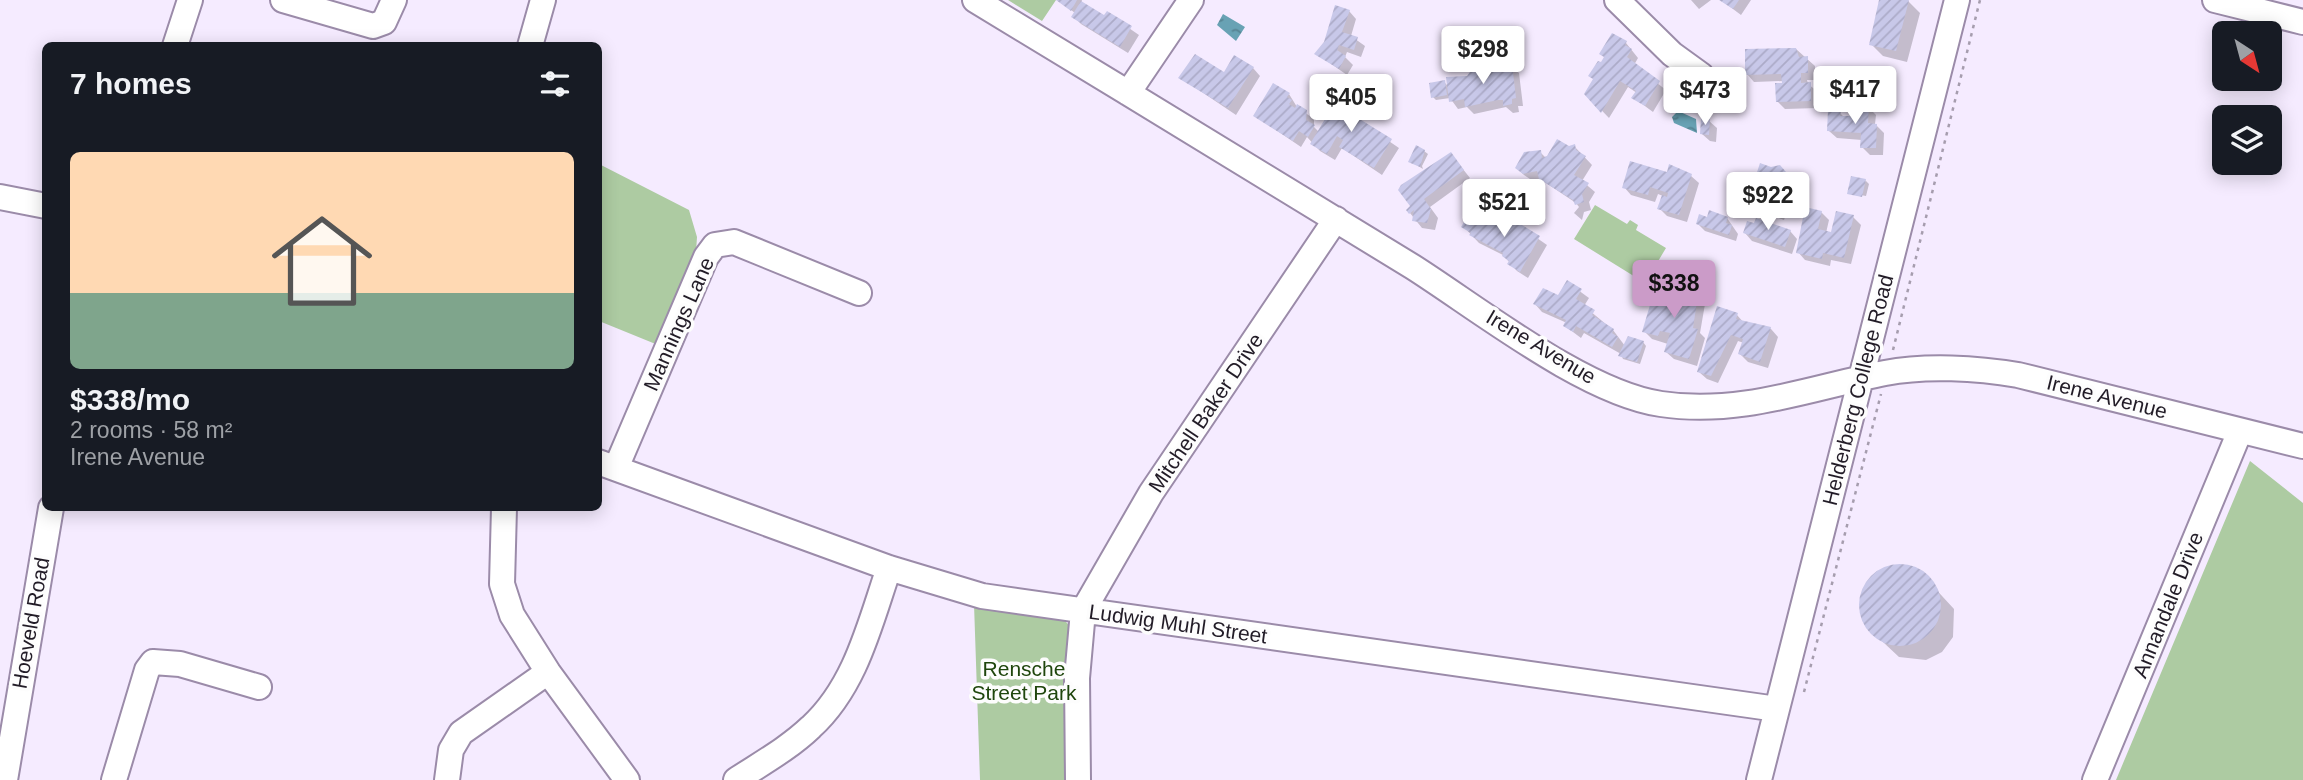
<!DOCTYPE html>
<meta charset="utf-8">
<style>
:root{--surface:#171b24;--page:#242831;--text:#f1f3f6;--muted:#9ea1a6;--line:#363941;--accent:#cb9bc8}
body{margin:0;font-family:Helvetica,sans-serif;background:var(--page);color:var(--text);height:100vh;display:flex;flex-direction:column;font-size:26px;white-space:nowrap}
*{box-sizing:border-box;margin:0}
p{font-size:23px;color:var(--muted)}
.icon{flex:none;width:38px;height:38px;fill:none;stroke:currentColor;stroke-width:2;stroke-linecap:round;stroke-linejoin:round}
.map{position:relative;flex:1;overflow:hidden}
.sheet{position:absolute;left:42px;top:42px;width:560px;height:469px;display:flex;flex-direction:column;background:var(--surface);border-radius:10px;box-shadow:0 4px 18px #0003}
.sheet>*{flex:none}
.needle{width:46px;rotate:144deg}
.buttons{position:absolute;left:2212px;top:21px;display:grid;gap:14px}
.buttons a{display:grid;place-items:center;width:70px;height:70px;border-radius:10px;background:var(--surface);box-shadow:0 4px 18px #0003;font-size:35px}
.price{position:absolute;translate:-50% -60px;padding:0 16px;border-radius:7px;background:#fff;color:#222;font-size:23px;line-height:46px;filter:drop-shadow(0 2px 4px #0008)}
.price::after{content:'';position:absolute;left:50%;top:42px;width:21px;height:16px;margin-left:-10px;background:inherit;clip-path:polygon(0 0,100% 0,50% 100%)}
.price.current{background:var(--accent);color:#111}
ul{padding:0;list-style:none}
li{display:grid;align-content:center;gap:14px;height:371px;padding:0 28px}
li+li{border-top:2px solid var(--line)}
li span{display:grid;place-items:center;height:217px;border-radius:10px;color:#555}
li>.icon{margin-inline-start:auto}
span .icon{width:126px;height:126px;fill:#fffc;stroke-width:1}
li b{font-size:30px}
h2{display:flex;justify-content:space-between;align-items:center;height:84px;padding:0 28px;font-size:30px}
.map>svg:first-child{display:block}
.green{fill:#adcba2}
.water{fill:url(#water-ripples)}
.shadow{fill:#0003}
.building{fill:url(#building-hatch)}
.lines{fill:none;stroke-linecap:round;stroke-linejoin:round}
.minor-casing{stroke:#9b8ba9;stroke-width:28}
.path{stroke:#a69dae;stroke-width:2.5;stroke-dasharray:3.5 5;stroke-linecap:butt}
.minor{stroke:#fff;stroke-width:24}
.labels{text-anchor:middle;stroke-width:7;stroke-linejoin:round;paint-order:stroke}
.street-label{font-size:21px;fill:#221c27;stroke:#fdfdfd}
.park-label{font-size:21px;fill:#1f460d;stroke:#fdfdfd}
</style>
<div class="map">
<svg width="2303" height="780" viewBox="0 0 2303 780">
<defs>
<pattern id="water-ripples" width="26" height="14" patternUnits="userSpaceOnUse" patternTransform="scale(1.75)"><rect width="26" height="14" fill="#68a2b4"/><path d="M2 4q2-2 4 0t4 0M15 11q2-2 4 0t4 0" fill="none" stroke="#558392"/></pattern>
<pattern id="building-hatch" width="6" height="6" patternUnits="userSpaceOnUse" patternTransform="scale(1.75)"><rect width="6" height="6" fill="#c8c8e9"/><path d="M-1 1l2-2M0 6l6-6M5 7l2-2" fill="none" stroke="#acabc8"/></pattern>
</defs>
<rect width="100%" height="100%" fill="#f5ebff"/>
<!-- green -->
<path class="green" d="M1008,0H1056L1042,21Z
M601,165L689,210L697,237L696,252L658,345L599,321Z
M1595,205L1627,224L1630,220L1638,225L1636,230L1666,248L1645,283L1574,239Z
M2250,461L2303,503V780H2116Z
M974,604L1063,619L1068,624L1072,780H980Z"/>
<!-- water -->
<path class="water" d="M1223,14L1245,27L1236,41L1217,25Z
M1678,111L1696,119L1697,133L1674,123L1672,117Z"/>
<!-- shadow -->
<path class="shadow" d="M1058,0H1082L1081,3L1105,18L1107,13L1139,35L1128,53L1081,24L1073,16L1075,13Z
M1691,0H1711L1699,9Z
M1721,0H1751L1741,15Z
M1881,0L1908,1L1920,13L1907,62L1883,56L1871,44Z
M1349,11L1356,19L1351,36L1365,46L1361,57L1347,52L1345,57L1353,65L1347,75L1317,54Z
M1626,43L1638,58L1634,65L1666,90L1653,112L1634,98L1637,93L1628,87L1609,118L1586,94L1602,65Z
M1796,49L1815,66V80H1807L1808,84L1818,92V108L1785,109L1778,102L1783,81L1754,82L1747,74Z
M1511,66L1519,73L1523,106H1518L1519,112L1513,113L1506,107L1474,114L1467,107L1458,109L1450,98L1436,100L1433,97L1444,82L1449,87Z
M1253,68L1260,76L1236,115L1181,78L1225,74Z
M1289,94L1297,107L1314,119V127L1319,132L1341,97L1358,107L1366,115L1361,122L1399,148L1382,175L1342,148L1335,160L1320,151L1307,137L1301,147L1255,116Z
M1868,107L1876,115L1875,124L1884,133L1883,155H1870L1862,147V140L1837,138L1829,131L1840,113L1845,118H1858Z
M1709,121L1717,128L1716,142L1710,141L1702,134Z
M1574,146L1592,165L1582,181L1595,192L1589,202L1591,210L1584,212L1582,220L1574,213L1579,207L1576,203L1540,179L1533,181L1524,175L1517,168L1540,152L1546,158Z
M1424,151L1428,154L1422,166L1423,169L1410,161Z
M1451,154L1470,178L1430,207L1438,218L1435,230L1422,228L1410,213Z
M1771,169L1797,177L1804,185L1799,201L1789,205L1784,220L1756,210L1749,203Z
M1668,174L1691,176L1699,183L1687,222L1667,216L1659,208L1663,196L1658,194L1655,202L1631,195L1624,187Z
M1866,181L1869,184L1866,196L1850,193Z
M1821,212L1829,220L1826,233L1832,234L1853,217L1861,225L1851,264L1831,260L1830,266L1805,260L1798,252Z
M1727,218L1738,234L1736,241L1705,231L1698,224Z
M1479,222L1508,233L1514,222L1547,245L1528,278L1517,271L1503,255L1479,243L1463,226Z
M1790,231L1797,239L1792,254L1752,241L1745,233Z
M1567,282L1589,298L1584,306L1613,330L1625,346L1643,342L1646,346L1640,364L1623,359L1621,354L1584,333L1581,338L1565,326L1567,323L1542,312L1535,304L1558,297Z
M1670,295L1698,296L1705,304L1700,333L1705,338L1697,366L1674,359L1666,352L1668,344L1652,339L1644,331Z
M1737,315L1744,323L1771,329L1778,337L1768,368L1748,362L1740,354L1744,343L1738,341L1718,383L1707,379L1699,372Z
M1901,566L1919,571L1954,609L1953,637L1942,652L1926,660L1899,657L1868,628L1861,611L1867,583L1882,571Z"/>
<!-- building -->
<path class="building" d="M1056,0H1077L1071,11Z
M1719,0H1739L1733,9Z
M1879,0H1909L1896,51L1869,45Z
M1081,1L1104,15L1107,11L1132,26L1120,47L1071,17Z
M1335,5L1350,10L1342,32L1358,37L1354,50L1339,45L1337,50L1346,56L1339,69L1314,54L1324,42Z
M1612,33L1627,41L1625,45L1632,49L1627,57L1660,81L1645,106L1631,98L1636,91L1620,81L1601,113L1584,94L1593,79L1588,76L1598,61L1601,62L1604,57L1599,54Z
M1796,48L1799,57L1808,56V73H1801V83L1811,82V101L1776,102L1775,83H1782L1781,74L1745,75V49Z
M1195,54L1224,72L1234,55L1254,67L1228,108L1178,78Z
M1512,64L1516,98L1512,99V104L1503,106V100H1498L1465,107L1464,99L1449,102L1446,77L1467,76L1472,69Z
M1445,80L1447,95L1431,98L1429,83Z
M1273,83L1290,93L1287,97L1292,100L1289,104L1295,108L1297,104L1307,110L1306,120L1315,125L1308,137L1299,131L1293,141L1253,116Z
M1340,94L1359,106L1353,115L1392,139L1374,168L1339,147L1343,140L1337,136L1327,154L1310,144Z
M1857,105L1869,106L1868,123L1877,124L1876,148H1860L1861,133L1827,131L1828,110L1841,111L1840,116H1857Z
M1701,118L1710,119L1709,135L1700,134Z
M1557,139L1569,146L1575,144L1576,150L1586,156L1574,175L1589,183L1582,194L1584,202L1575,205L1573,200L1539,179L1537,171L1523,174L1515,168L1524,152L1541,150L1542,158L1547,156Z
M1416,145L1425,150L1420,167L1408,162Z
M1451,152L1464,170L1424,199L1431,209L1427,223L1412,221L1414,210L1409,214L1406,210L1410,206L1398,190L1401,185Z
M1630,161L1667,172L1669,164L1692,174L1679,215L1657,209L1662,195L1667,197L1668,193L1650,187L1648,195L1622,188Z
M1760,163L1771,167L1780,165L1786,172L1798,176L1791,194L1781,198L1776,213L1747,203Z
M1851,176L1866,179L1862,197L1847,194Z
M1805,207L1822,211L1818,229L1831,232L1836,211L1854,215L1844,258L1823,253L1822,259L1796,253Z
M1709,210L1728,217L1726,223L1732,225L1729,235L1696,224L1699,214L1707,217Z
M1469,214L1478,220L1480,217L1485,220L1488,215L1508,230L1514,220L1540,236L1520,272L1507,264L1509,261L1502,256L1503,253L1469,235L1471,233L1461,227Z
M1756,218L1791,230L1785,247L1743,233L1747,221L1754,223Z
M1567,280L1582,289L1576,299L1595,310L1592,315L1614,329L1612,333L1618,337L1612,347L1576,326L1573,332L1563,326L1566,320L1533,304L1543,288L1558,295Z
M1671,286L1698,295L1693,328L1698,329L1689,359L1664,352L1670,333L1660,331L1658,336L1642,332L1655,288L1669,293Z
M1717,306L1738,313L1736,319L1771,327L1760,362L1738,354L1743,339L1731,335L1711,376L1697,372Z
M1628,336L1644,341L1637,362L1618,356Z
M1859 605a41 41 0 1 1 82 0a41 41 0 1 1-82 0Z"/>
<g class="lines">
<defs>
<path id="minor" d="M283,0L373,26L384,22L394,0
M975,0C1121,89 1268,177 1413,267C1479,309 1585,393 1661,404C1739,416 1810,388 1885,373C1926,365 1977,368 2018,375L2303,446
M1617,0L1672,54L1701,75
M2215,0L2303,22
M175,46L190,0
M530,46L543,0
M1128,93L1191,0
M0,197L46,206
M598,462L889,568L982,596L1777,709
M616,468L706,257L715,245L734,242L859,293
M504,508L502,584L512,615L548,672L627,780
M5,780L51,508
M114,780L147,670L153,662L180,664L259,687
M447,780L451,750L461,733L548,672
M736,780C762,763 789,748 811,727C856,686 870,623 889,568
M1078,780L1077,678L1083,611L1151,493L1336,219
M1759,780L1957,0
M2095,780L2240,431"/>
</defs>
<!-- minor casing -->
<use href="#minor" class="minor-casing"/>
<!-- path -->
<path class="path" d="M1893,350L1980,0
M1804,692L1881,394"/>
<!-- minor -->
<use href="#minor" class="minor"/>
</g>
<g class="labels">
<!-- street labels -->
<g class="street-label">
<text transform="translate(679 324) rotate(-66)" y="7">Mannings Lane</text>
<text transform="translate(1541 347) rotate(31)" y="7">Irene Avenue</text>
<text transform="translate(1858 390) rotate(-76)" y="7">Helderberg College Road</text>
<text transform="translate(2107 397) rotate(14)" y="7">Irene Avenue</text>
<text transform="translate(1206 413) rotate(-56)" y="7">Mitchell Baker Drive</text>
<text transform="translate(2168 605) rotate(-68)" y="7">Annandale Drive</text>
<text transform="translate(31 623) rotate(-80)" y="7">Hoeveld Road</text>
<text transform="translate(1178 624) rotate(8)" y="7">Ludwig Muhl Street</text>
</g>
<!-- park labels -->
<g class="park-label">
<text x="1024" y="676">Rensche<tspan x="1024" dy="24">Street Park</tspan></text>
</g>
</g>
</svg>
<div class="buttons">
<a><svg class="needle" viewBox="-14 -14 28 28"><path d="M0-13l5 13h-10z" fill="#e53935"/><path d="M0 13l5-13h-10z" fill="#9ea1a6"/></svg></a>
<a><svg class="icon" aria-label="layers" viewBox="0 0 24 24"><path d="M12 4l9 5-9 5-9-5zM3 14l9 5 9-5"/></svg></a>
</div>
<b class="price" style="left:1483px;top:86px">$298</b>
<b class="price" style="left:1855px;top:126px">$417</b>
<b class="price" style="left:1705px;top:127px">$473</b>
<b class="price" style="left:1351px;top:134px">$405</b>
<b class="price" style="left:1768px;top:232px">$922</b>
<b class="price" style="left:1504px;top:239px">$521</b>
<b class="price current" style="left:1674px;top:320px">$338</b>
<section class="sheet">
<h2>7 homes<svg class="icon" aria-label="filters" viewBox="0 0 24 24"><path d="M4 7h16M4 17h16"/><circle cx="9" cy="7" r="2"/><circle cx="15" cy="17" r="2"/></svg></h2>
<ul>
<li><span style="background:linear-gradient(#ffd9b3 65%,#7fa58c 0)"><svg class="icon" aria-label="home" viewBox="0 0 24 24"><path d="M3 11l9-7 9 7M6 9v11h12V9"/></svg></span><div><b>$338/mo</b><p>2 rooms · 58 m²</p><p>Irene Avenue</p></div></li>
</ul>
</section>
</div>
